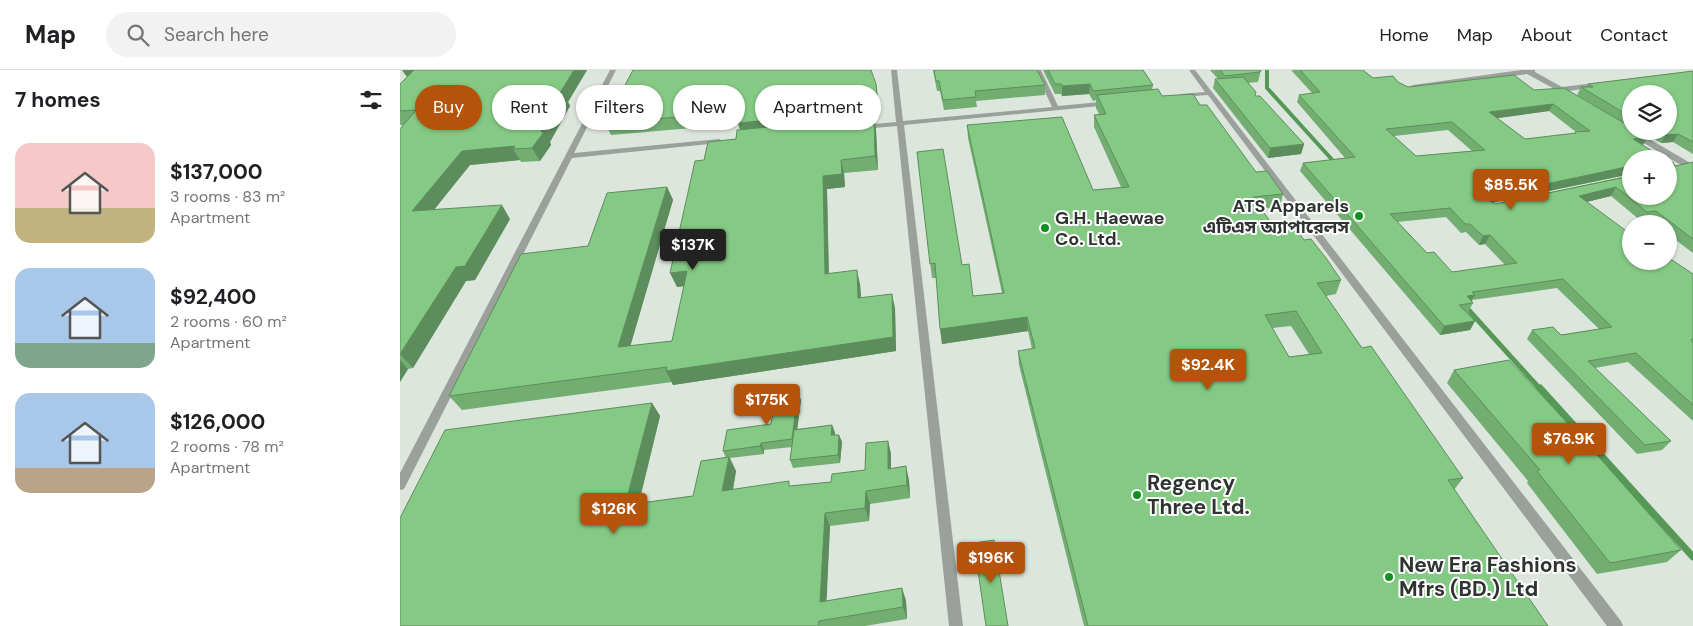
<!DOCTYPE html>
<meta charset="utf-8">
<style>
:root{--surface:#fff;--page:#f2f2f2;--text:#202124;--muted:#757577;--line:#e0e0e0;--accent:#b45309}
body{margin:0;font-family:"DM Sans","Noto Sans Bengali",sans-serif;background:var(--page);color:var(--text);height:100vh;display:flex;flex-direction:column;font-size:19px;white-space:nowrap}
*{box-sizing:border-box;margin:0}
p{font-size:16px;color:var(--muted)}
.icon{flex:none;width:28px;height:28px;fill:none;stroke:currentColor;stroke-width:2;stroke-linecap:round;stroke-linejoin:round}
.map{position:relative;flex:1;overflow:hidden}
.panel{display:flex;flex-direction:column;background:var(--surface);width:400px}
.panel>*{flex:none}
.guide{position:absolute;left:15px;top:15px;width:475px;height:45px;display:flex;gap:10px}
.fabs{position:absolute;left:1222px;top:15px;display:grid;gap:10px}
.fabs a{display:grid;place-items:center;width:55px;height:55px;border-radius:50%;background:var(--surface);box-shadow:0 1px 4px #0004;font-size:25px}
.price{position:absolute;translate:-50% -42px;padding:0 11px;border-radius:5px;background:var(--accent);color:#fff;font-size:16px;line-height:32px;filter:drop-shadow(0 1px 2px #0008)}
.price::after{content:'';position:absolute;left:50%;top:30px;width:15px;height:11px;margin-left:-8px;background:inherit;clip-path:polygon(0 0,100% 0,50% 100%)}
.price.selected{background:#222;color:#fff}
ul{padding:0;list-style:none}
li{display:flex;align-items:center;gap:15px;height:125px;padding:0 15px}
li span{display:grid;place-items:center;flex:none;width:140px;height:100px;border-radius:15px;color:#555}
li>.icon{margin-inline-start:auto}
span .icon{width:60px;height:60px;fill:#fffc;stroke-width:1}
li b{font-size:21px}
h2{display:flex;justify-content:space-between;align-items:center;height:60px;padding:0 15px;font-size:21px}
.pill{padding:0 18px;border-radius:22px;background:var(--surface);box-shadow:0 1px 4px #0004;font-size:18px;line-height:45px}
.pill.selected{background:var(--accent);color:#fff}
header{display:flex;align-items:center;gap:30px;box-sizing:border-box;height:70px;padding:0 25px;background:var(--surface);border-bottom:1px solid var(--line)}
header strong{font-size:24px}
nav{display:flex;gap:28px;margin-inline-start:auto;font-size:18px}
.search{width:350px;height:45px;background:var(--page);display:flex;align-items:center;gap:12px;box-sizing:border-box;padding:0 18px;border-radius:28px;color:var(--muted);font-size:19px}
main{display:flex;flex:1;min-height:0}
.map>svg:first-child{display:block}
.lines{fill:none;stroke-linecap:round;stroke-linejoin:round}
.stream-far2{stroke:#569956;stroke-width:4}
.stream-far1{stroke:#569956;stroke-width:5}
.stream{stroke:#569956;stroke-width:7}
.lane{fill:#9ca09c;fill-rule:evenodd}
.street{fill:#9ca09c;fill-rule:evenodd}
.wall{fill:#72ae72;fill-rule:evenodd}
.shaded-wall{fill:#5d8d5c}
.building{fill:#85ca84;stroke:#5d8d5c;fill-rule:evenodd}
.poi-dot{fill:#0e9020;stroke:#fff;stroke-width:2}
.labels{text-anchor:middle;stroke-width:4;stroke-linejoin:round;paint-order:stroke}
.poi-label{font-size:18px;font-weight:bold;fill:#303430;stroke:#fff;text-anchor:end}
.near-poi-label{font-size:21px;font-weight:bold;fill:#303430;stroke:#fff;text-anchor:start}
</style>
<header>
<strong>Map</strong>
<div class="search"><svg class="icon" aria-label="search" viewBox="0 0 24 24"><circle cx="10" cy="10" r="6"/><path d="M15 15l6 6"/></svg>Search here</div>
<nav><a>Home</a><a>Map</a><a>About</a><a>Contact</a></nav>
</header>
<main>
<section class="panel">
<h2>7 homes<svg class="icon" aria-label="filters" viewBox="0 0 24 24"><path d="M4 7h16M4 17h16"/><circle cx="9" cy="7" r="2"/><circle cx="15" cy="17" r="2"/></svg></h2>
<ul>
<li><span style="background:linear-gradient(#f6c9c9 65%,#c2b280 0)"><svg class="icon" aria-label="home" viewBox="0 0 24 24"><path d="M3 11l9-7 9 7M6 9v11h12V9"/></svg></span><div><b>$137,000</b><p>3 rooms · 83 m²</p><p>Apartment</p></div></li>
<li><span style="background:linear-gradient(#a9c7e8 75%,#7fa58c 0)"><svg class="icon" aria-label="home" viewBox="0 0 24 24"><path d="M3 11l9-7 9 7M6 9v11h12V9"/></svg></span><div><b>$92,400</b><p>2 rooms · 60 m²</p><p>Apartment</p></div></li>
<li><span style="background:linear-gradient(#a9c7e8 75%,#b9a48a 0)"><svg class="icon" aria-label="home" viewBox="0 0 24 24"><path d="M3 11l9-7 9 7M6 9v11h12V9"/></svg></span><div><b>$126,000</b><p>2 rooms · 78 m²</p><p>Apartment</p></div></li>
</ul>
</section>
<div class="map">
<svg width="1293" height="556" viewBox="0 0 1293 556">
<rect width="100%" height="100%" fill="#dde6dd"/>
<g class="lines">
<!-- stream-far2 -->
<path class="stream-far2" d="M867,0V18L936,94"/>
<!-- stream-far1 -->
<path class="stream-far1" d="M1065,236L1141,320"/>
<!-- stream -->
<path class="stream" d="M1140,318L1293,487"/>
<!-- lane -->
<path class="lane" d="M210,0H216L174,83L319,69L323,71L319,73L172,88L4,419L0,420V403Z
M491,0H497L503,51L652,37L635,0H641L658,36L710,31L713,33L710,35L504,55L563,556H549L497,56L463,59L460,57L463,55L496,52Z
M789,0H795L812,22L1221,551L1223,556H1207L808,25L779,27V25L781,24L805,22Z"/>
<!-- street -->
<path class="street" d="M1121,0H1135V2L1162,17L1203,12L1207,14L1203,16L1169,21L1177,27L1173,29L1127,4L1013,19L1009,17L1013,15Z
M1230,61H1236L1292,94L1293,97L1286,98L1230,65Z"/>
</g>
<!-- wall -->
<path class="wall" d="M2,0H187L168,32L170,36L150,72L151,75L140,91L121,92L120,90L70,95L34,139L110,149L75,210L66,211L13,298L8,299L0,312V59L3,55H0V14L7,7Z
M533,0H637L645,15V25L576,31L577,37L544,40L540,21H537Z
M643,0H743L753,15L752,20L762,26L800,35L856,102L883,124L880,137L861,139L874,157L904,170L941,210L936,224L926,226L962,278L1063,408L1054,420L1148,556H684L619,295L618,281L632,279L628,261L542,274L536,208H532L517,82L562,195L573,226L602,223L568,68L567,55L693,120L721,117L694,57V45L699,44L696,38V30L693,31L689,24L662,26L661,24H655ZM891,256L909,284L889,287L872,258Z
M810,0H861L858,12L848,13L855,26L904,74L901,84L868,88L813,18L815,9H818Z
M891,0H963L973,8L998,12L1008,17L1134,20L1202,40L1177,25L1181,17H1187L1188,14L1293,1V84L1273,72L1261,73L1240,61H1269L1231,24V104L1092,133L1095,134L1293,92V183L1269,165V154H1255L1250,150L1241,151L1211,126L1186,132L1231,191L1293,204V351L1228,292L1195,298L1271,371L1262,380L1237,384L1127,269L1132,260L1161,265L1199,259L1157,218L1072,230V231L1073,233L1068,242H1066L1075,251L1070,260L1040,265L900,101L903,93L945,88L897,32L899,25L912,23ZM1149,41L1176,62H1175L1174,64L1125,69L1097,48ZM1048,60L1072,81L1016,86L994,66ZM1046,147L1061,163L1066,162L1079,175L1085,174L1105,195L1052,202L1027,183L997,152Z
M478,25L480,46L476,47V52H475L476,60L478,100L444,103L445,117L427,119L429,204L460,214L461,227L495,238L496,281L273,315L272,312L62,340L49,326L188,176L267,117L273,130L230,276L272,271L284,216L277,217L304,90L336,69L340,60L338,54L211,65L205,53Z
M1054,300L1281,480L1267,492L1197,504L1127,413L1128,411L1047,313Z
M401,330L397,359L432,355L435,363V365H439L442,372L440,393L393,398L390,390L392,377L364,380V384L330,388L336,401L333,420L392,416L431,412L465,400L488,371L491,384V398L509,410L510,428L470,434L469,451L430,456L426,531L502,518L506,531L507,549L465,556H0L252,333L260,346L239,433L293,426L326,388L323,381L371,354Z"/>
<!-- shaded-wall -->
<path class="shaded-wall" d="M2,0H25L8,8Z
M174,0H187L168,32L170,36L150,72L151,75L140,91L132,78L160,23Z
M476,14L480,46L476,47V52H475L476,60L478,100L475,86L342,65L338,53L473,35Z
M690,14L689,24L662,26V16Z
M1153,34L1149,41L1085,50L1089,42Z
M1278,64L1273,72L1261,73L1266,65Z
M1248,67L1243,75L1233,69Z
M904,74L901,84L868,88L870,78Z
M115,76L113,79L120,90L70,95L22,155L12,141L62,81Z
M441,90L444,103L445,117L427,119L429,218L425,204L423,106Z
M1231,96V104L1090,133L1088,130L1094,125Z
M267,117L273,130L226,291L218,277Z
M1216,117L1211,126L1174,135L1179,126Z
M102,135L110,149L75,210L66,211L13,298L0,284L56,197Z
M1090,165L1085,174L1079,175L1083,166Z
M457,200L460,214L462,242L458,228Z
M287,201L294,215L277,217L270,203Z
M492,224L495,238L496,281L273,315L266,301Z
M1075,225L1070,233L1067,226Z
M627,247L628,261L542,274L540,259Z
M1075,251L1070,260L1040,265L1044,256Z
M0,290L8,299L0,312Z
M398,322L401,330L395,377L392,369Z
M252,333L260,346L235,448L225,435Z
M432,355L435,363L434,373L431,365Z
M439,365L442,372L440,393L438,385Z
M488,371L491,384V412L488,399Z
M361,373L364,380V384L360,376Z
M329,387L336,401L330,435L322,421Z
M506,396L509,410L510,428L507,415Z
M466,421L470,434L469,451L465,438Z
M425,443L430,456L426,544L420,532Z
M502,518L506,531L507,549L503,537Z"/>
<!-- building -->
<path class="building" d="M14,0H174L160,23H164L141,62H144L132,78L113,79L115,76L62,81L12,141L102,135L65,196L56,197L0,284V59L16,40L0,41V14Z
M233,0H471L476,14L478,34L473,35L474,40L338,53L339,42L205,53Z
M534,0H637L645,15L575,21L576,27L543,30L539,11H536Z
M648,0H743L753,15L693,21L690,14L662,16L661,14H655Z
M820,0H861L860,2L825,6Z
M900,0H963L973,8L993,6L998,12L1008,17L1114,5L1134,20L1164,18L1231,57V61H1238L1248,67L1233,69L1265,89H1231V96L1094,125L1088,130L1095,134L1231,106V126H1269V91L1270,92H1273L1275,96L1293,92V169L1256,141L1247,142L1216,117L1179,126L1221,157L1231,165V191H1269V190H1272L1293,204V268L1291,270L1293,273V335L1236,283L1188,291L1271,371L1245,375L1132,260L1153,257L1161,265L1212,257L1163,209L1072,222L1075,225L1067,226L1073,233L1059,235L1075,251L1044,256L903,93L955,87L899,25L920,22ZM1153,34L1190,61L1175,62L1176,63L1125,69L1089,42ZM1052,52L1085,80L1016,86L986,59ZM1050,138L1065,154H1070L1083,166L1090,165L1117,193L1052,202L1034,182L1027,183L990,144Z
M1293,1V72L1278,64L1266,65L1259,61H1269V24H1231V47L1181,17H1193L1188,14Z
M843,7L856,22L855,26H860L904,74L870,78L815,9Z
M758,19L762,26L793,24L800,35H807L856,102L867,101L883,124L853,127L874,157L893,155L904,170L911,169L926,188L941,210L917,213L962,278L971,276L1063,408L1048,410L1148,556H688L618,281L635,278L627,247L540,259L535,193L530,194L517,82L543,79L562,195L569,194L573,226L604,223L567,55L662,47L693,120L729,117L694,45L706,44L697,25ZM896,241L922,283L889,287L865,245Z
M474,47L475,86L441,90L442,104L423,106L425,204L457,200L458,228L492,224L493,267L266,301L267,297L49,326L121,184L188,176L207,123L267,117L218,277L272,271L287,201L270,203L295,91L304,90L308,72L336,69L337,60Z
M1109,290L1198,386L1281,480L1210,493L1137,401L1140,400L1054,300Z
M398,322L392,369L361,373L360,376L323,381L327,360L371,354L376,324Z
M252,333L225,435L293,426L301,391L329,387L322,421L389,411V416L431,412L432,404L465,400L466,373L488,371V399L506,396L507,415L466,421L465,438L425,443L420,532L502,518L503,537L419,551L418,556H0V448L45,360Z
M432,355L431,365H439L438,385L390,390L394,360Z
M594,470L608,556H586L574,473Z"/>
<!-- markers -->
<g class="poi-dot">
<circle cx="959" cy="146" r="5"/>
<circle cx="645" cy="158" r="5"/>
<circle cx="737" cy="425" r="5"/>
<circle cx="989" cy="507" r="5"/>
</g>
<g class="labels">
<!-- poi labels -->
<g class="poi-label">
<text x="949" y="142">ATS Apparels<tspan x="949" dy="21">এটিএস অ্যাপারেলস</tspan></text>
<text x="655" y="154" text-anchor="start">G.H. Haewae<tspan x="655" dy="21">Co. Ltd.</tspan></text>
</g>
<!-- near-poi labels -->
<g class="near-poi-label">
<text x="747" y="420">Regency<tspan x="747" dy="24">Three Ltd.</tspan></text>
<text x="999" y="502">New Era Fashions<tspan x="999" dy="24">Mfrs (BD.) Ltd</tspan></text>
</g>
</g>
</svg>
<div class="fabs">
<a><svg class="icon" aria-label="layers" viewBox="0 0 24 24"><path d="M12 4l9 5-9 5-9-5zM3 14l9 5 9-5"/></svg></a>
<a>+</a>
<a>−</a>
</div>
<b class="price" style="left:1111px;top:141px">$85.5K</b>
<b class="price selected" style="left:293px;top:201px">$137K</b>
<b class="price" style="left:808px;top:321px">$92.4K</b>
<b class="price" style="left:367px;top:356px">$175K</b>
<b class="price" style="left:1169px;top:395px">$76.9K</b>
<b class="price" style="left:214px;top:465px">$126K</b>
<b class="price" style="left:591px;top:514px">$196K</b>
<div class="guide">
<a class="pill selected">Buy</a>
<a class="pill">Rent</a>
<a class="pill">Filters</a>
<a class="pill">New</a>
<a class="pill">Apartment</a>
</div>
</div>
</main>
